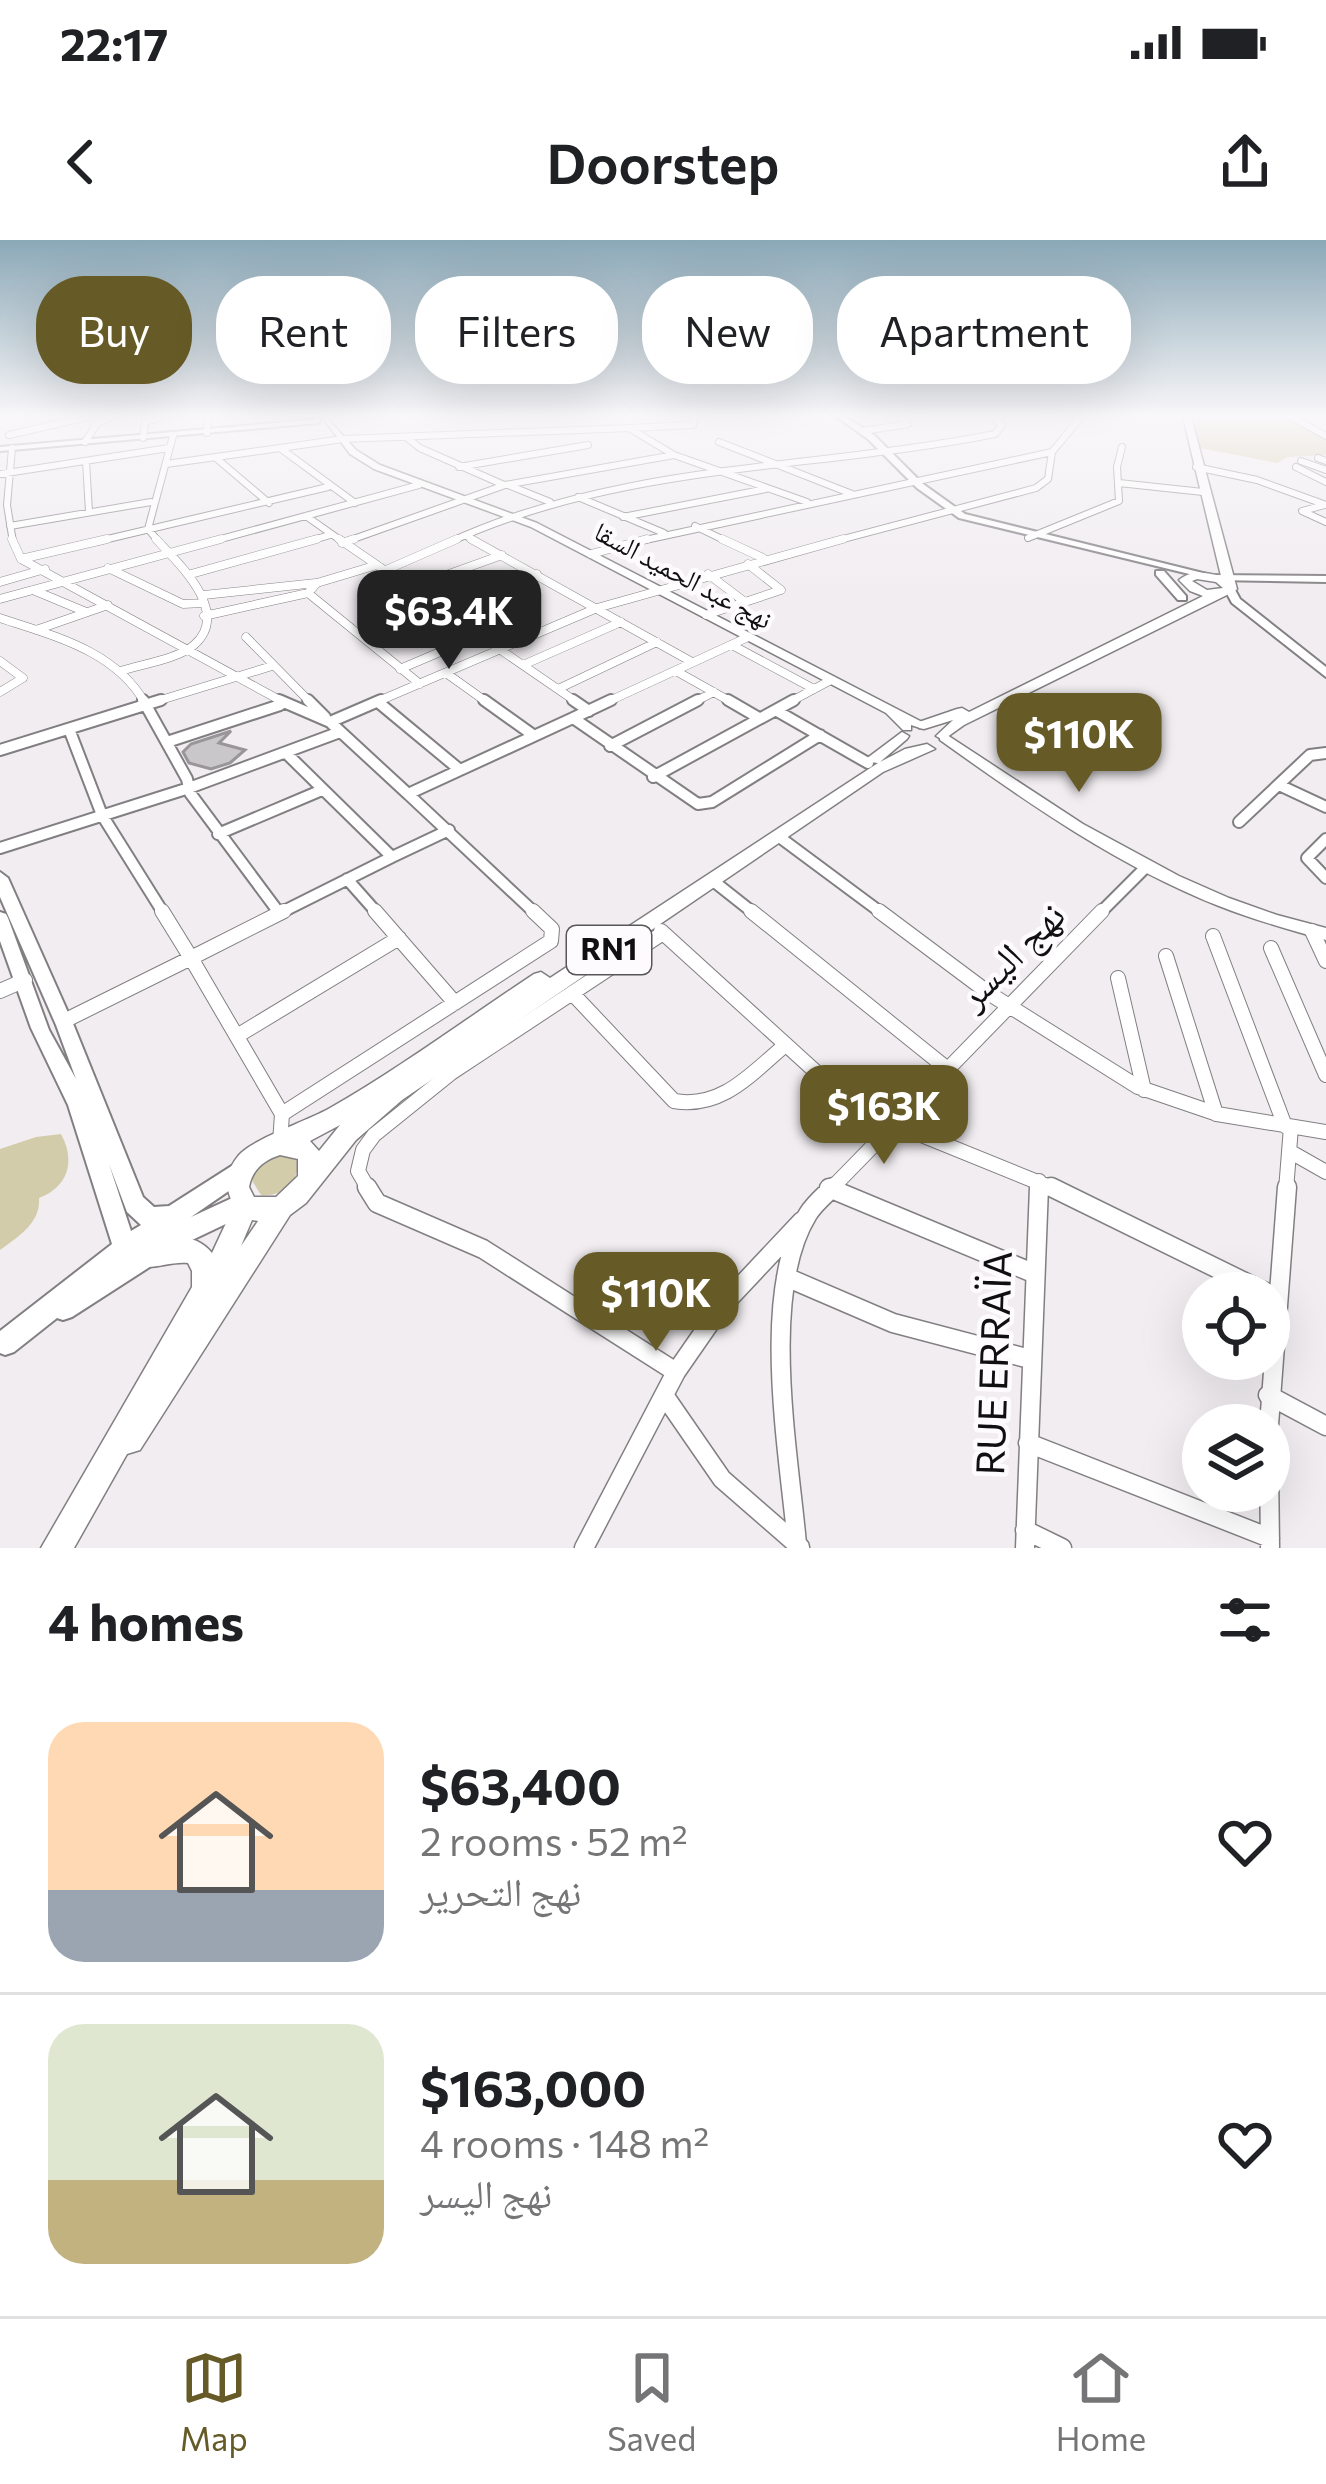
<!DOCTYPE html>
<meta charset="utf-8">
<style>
:root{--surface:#fff;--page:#f2f2f2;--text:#202124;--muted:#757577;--line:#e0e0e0;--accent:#665a27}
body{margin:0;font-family:Commissioner,"Noto Naskh Arabic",sans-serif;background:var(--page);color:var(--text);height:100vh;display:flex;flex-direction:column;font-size:45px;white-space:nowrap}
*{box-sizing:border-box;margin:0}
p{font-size:39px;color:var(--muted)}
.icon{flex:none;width:66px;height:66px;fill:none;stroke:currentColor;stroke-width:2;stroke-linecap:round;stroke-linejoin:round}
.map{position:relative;height:1308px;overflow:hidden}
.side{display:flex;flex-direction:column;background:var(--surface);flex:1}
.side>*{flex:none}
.hud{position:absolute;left:36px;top:36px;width:1254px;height:108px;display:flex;gap:24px}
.fabs{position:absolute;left:1182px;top:1032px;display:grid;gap:24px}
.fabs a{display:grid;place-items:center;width:108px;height:108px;border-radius:50%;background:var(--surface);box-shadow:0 12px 48px #0002;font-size:60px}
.price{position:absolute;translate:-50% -102px;padding:0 27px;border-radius:24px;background:var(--accent);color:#fff;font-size:39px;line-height:78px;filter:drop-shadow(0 3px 6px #0008)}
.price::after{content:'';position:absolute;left:50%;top:72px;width:36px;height:27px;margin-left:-18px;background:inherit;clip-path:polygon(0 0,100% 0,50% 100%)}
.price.active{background:#222;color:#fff}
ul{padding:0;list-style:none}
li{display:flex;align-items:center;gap:36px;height:300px;padding:0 48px}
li+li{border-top:3px solid var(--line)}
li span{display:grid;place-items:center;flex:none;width:336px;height:240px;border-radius:36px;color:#555}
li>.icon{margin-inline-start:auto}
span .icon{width:144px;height:144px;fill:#fffc;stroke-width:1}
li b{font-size:51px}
h2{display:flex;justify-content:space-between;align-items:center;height:144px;padding:0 48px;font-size:51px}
.pill{padding:0 42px;border-radius:48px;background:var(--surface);box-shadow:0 12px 48px #0002;font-size:42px;line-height:108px}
.pill.active{background:var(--accent);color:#fff}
.status{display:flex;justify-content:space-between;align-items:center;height:84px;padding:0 60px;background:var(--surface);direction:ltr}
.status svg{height:33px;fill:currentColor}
header{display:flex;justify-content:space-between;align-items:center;height:156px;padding:0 48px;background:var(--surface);font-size:54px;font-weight:600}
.tabs{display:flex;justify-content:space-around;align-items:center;height:168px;border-top:3px solid var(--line);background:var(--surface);font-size:33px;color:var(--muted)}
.tabs a{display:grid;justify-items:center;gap:6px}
.tabs .active{color:var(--accent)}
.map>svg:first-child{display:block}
.green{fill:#d3ccaa}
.building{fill:#cac7ca;stroke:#999699;stroke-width:3}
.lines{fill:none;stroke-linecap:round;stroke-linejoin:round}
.minor-far4-casing{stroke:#827f82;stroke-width:8}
.minor-far3-casing{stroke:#827f82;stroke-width:9}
.minor-far2-casing{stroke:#827f82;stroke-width:14}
.minor-far1-casing{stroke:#827f82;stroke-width:16}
.minor-casing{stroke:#827f82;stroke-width:21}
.tertiary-casing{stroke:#827f82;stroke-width:3}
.secondary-casing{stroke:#827f82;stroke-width:4}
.primary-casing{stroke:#827f82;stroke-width:3}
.minor-far4{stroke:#fff;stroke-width:6}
.minor-far3{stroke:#fff;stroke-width:8}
.minor-far2{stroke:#fff;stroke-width:10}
.minor-far1{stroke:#fff;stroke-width:14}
.minor{stroke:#fff;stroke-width:18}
.tertiary{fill:#fff;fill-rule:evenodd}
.secondary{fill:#fff;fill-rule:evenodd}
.primary{fill:#fff;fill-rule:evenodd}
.labels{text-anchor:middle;stroke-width:9;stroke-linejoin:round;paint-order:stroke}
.far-street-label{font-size:27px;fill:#111011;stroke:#fefbfe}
.shield{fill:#fefbfe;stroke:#585658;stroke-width:3}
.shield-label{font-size:30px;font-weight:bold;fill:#111011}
.near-street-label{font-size:39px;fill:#111011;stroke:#fefbfe}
</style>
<div class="status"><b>22:17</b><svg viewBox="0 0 49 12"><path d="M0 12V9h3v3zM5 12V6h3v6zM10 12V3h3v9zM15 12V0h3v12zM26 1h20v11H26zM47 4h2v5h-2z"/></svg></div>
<header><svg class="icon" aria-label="back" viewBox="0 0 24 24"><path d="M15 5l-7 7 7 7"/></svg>Doorstep<svg class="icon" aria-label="share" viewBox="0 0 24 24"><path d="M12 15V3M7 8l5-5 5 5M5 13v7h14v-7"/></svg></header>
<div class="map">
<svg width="1326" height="1308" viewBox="0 0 1326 1308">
<rect width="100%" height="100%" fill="#f1edf1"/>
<!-- green -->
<path class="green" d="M1194,177H1290L1326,197V215L1288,217L1277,223L1200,208Z
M61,894C76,921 68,947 39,958C41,983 18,997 0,1010V909L36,897Z
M281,913L297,921C300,943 282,957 261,955L251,939L258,925Z"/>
<!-- building -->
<path class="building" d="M231,491L219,503L245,510L230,523L211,529L189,523L183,512L191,504Z"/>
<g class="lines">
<defs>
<path id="minor-far4" d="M1292,177L1326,196
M630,188L693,185L694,177
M863,191L908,184L901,177
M207,193L208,177
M9,195L88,177
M406,197L420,208L504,245
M143,198L145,182L161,177
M85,202L98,182L113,177
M719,202L852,254
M12,208L7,265L13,302
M280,208L343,199L629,188L674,215L807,262
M216,218L269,263
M1318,218L1326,221
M86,221L89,272
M1301,221L1326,230
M166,224L280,208L355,263
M459,227L588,205
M1196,227L1257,240L1326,265
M1296,227L1326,242
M0,234L169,208
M1119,243L1203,252
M508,245L550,262
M578,257L664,293
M1325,265L1302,271L1326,282
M306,276L343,302
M623,277L766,249
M10,286L151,262
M695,286L728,302
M468,297L477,302
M1028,298L1119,261L1117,227L1122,207
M95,302L328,247
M159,302L148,289L173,196
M210,302L419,245
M306,302L330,295
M345,302L505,245L674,215
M450,302C622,223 812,230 995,194L1002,185L993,177
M636,302L1052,212L1081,177
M832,302L1036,248L1048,239L1052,212"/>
<path id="minor-far3" d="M12,299L21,319
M107,299L21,319L285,463
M339,299L578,463
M471,299L692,422
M722,299L763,318
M342,303L354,299
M591,314L647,299
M377,325L317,343L308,353L420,444
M108,328L183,364L204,363
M386,330L457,299
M191,334L317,299
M0,342L45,329
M410,348L502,315
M33,350L86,372
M204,355L316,343
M0,359L221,299
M745,362L781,350L748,324
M440,368L537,334
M706,375L745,362L708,334
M204,376L308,353
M0,378C53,396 115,410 145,463
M36,390L108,365
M246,397L311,463
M732,405L814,449
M0,421L23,438L0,452
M523,425L621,382
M400,429L480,395
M121,431C142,424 178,419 194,405C232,372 178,323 156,299
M676,431L733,463
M446,433L488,463
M558,449L657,402
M151,463L272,426
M374,463L597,368L843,299
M605,463L748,397
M692,463L714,452
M788,463L831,440"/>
<path id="minor-far2" d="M143,460L187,539L190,553L280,674
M279,460L330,482
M308,460L325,477
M381,460L330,482L408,554L573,478
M484,460L533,495
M573,460L589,471
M611,460L573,478L698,564L712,562L820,495
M728,460L759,478
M378,462L460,530
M777,471L868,523
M69,489L102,575L164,674
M167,502L280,465
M610,506L698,460
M0,510L161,460
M653,537L794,460
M1279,545L1326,567
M408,554L536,674
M1239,582L1310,515L1326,513
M218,594L322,550
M778,596L883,674
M1326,599L1307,618L1326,638
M0,608L189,548L340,492
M392,617L449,590
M347,639L378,674
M712,640L755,674
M278,674L392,617L287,514
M1099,674L1147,626"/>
<path id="minor-far1" d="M162,671L191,718L284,671
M375,671L455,763
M751,671L945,827
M879,671L990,754L1138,847L1217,874L1326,892
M661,691L882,892
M1312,691L1326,721
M1213,696L1285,886
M1271,708L1326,835
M1166,716L1216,874
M1118,738L1144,850
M0,751L25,740
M572,753L674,861C721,869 750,835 783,807
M64,781L191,718L282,874L280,903
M237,796L399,698
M282,874L551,701L552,689L533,671
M892,883L1057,950
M1289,911L1326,932
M369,950L358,931L363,910L374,895L451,833L663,693
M830,950L1102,671
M1039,950V941
M1286,950L1291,887"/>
<path id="minor" d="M367,947L377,963L483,1009L676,1132
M1051,947L1267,1053
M829,948L1033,1033
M786,1037L893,1083L1030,1119
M664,1155L722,1239L800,1307
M1268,1155L1326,1186
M1269,1185L1287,947
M1028,1203L1270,1298
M1269,1224L1270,1308
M1025,1290L1062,1308
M797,1304C789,1214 759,1053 808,974C814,964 825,955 833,947
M584,1308L676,1132L721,1067L802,981
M1025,1308L1039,947"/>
<path id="tertiary" d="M323,178H327L356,210L380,225L537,283L926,484L920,488L911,485V490H903L886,473L531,287L374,229L350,214Z
M944,493L1083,584L1179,636L1229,658L1277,675L1326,688V700C1290,690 1254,680 1219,666C1118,626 1028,563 940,500V494Z"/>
<path id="secondary" d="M837,177H845L874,195L923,244L965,274L1211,335L1326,336V342L1214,340L959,278L917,248L868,199Z
M321,179L318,183L0,211V207Z
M1156,331H1164L1186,356V360H1178L1156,335Z
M1226,348H1234L1240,359L1326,427V437L1232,363L1225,350Z
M0,632L8,638L74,786L143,957L154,967L169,966L241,920L249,923L252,930L249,937L191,977L243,953L251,956L254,964L251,972L190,1001L72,1077L63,1080L57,1078L14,1112L5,1115L0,1113V1091L112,1004L68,865L31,788L0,701V672L6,674L8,678L49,790L76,839L56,785L0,657ZM109,924L127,972L141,985L131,991Z"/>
<path id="primary" d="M1183,177H1191L1237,349L1235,351L964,485L943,500L936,496L953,480L924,489L919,488V482L957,469L962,468L969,472L1203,356L1190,351L1179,340C1193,329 1205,333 1221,336ZM1197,339L1216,342L1223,348L1207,350L1192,341Z
M902,492L909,496L907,499L880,522L905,509L927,504L935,509L883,532L402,860L356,900L306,963L290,975L140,1210L127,1214L74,1308H41L192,1047V1031L188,1023C170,1021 151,1031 136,1025L132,1016L136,1007C161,997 193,989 212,1013L234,966C224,947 225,932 239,915C253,899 307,881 330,868C400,828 466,779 534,734L541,732L550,738L878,523L869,522L866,519ZM340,885L319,911L310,901ZM280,915L298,919V936L276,957H254L249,947C252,930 264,920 280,915ZM252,980L258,981L241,1006Z"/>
</defs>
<!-- minor-far4 casing -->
<use href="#minor-far4" class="minor-far4-casing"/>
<!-- minor-far3 casing -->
<use href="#minor-far3" class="minor-far3-casing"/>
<!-- minor-far2 casing -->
<use href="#minor-far2" class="minor-far2-casing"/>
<!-- minor-far1 casing -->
<use href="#minor-far1" class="minor-far1-casing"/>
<!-- minor casing -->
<use href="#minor" class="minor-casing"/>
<!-- tertiary casing -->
<use href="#tertiary" class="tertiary-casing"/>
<!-- secondary casing -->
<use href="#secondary" class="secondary-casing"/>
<!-- primary casing -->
<use href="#primary" class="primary-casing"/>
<!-- minor-far4 -->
<use href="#minor-far4" class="minor-far4"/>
<!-- minor-far3 -->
<use href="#minor-far3" class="minor-far3"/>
<!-- minor-far2 -->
<use href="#minor-far2" class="minor-far2"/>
<!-- minor-far1 -->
<use href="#minor-far1" class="minor-far1"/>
<!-- minor -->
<use href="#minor" class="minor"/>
<!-- tertiary -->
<use href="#tertiary" class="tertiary"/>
<!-- secondary -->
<use href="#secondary" class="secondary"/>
<!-- primary -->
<use href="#primary" class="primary"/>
</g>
<!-- sky -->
<linearGradient id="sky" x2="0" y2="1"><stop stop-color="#8ba8b7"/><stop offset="0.49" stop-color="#f9f7f9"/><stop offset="1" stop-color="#f9f7f9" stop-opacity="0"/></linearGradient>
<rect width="1326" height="360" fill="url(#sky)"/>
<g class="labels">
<!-- far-street labels -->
<g class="far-street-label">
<text transform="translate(683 336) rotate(28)" y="9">نهج عبد الحميد السقا</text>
</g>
<!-- shield labels -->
<rect class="shield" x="567" y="686" width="84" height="48" rx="9"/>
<g class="shield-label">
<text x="609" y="720">RN1</text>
</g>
<!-- near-street labels -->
<g class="near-street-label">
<text transform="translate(1011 715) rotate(-45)" y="14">نهج اليسر</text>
<text transform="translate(994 1123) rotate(-88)" y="14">RUE ERRAÏA</text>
</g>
</g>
</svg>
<div class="fabs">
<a><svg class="icon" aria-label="locate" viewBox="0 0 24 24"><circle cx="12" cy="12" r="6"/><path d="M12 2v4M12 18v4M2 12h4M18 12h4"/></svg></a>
<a><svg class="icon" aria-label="layers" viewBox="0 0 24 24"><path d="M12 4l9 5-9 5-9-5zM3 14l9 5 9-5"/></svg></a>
</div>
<b class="price active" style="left:449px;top:432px">$63.4K</b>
<b class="price" style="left:1079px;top:555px">$110K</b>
<b class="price" style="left:884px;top:927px">$163K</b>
<b class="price" style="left:656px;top:1114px">$110K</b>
<div class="hud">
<a class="pill active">Buy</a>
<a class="pill">Rent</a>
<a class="pill">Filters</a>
<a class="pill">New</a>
<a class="pill">Apartment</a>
</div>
</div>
<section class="side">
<h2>4 homes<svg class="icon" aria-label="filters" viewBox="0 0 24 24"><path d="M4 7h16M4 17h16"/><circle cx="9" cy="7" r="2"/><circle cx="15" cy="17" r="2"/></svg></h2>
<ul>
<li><span style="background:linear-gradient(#ffd9b3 70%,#9aa5b1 0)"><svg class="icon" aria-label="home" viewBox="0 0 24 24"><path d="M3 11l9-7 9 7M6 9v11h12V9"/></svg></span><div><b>$63,400</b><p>2 rooms · 52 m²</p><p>نهج التحرير</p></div><svg class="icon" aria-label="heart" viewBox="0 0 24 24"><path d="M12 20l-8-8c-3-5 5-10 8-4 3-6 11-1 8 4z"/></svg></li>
<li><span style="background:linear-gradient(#dfe7d0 65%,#c2b280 0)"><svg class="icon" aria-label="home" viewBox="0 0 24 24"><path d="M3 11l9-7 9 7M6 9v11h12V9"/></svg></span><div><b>$163,000</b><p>4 rooms · 148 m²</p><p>نهج اليسر</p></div><svg class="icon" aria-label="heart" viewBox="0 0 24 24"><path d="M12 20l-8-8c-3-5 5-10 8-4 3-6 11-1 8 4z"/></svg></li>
</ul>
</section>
<nav class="tabs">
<a class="active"><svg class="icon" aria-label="map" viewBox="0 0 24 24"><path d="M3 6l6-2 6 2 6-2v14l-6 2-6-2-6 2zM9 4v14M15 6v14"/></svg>Map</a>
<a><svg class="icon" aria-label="saved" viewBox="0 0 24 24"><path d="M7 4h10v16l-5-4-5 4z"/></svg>Saved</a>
<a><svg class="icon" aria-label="home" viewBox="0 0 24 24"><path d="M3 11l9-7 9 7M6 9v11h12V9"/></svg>Home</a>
</nav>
